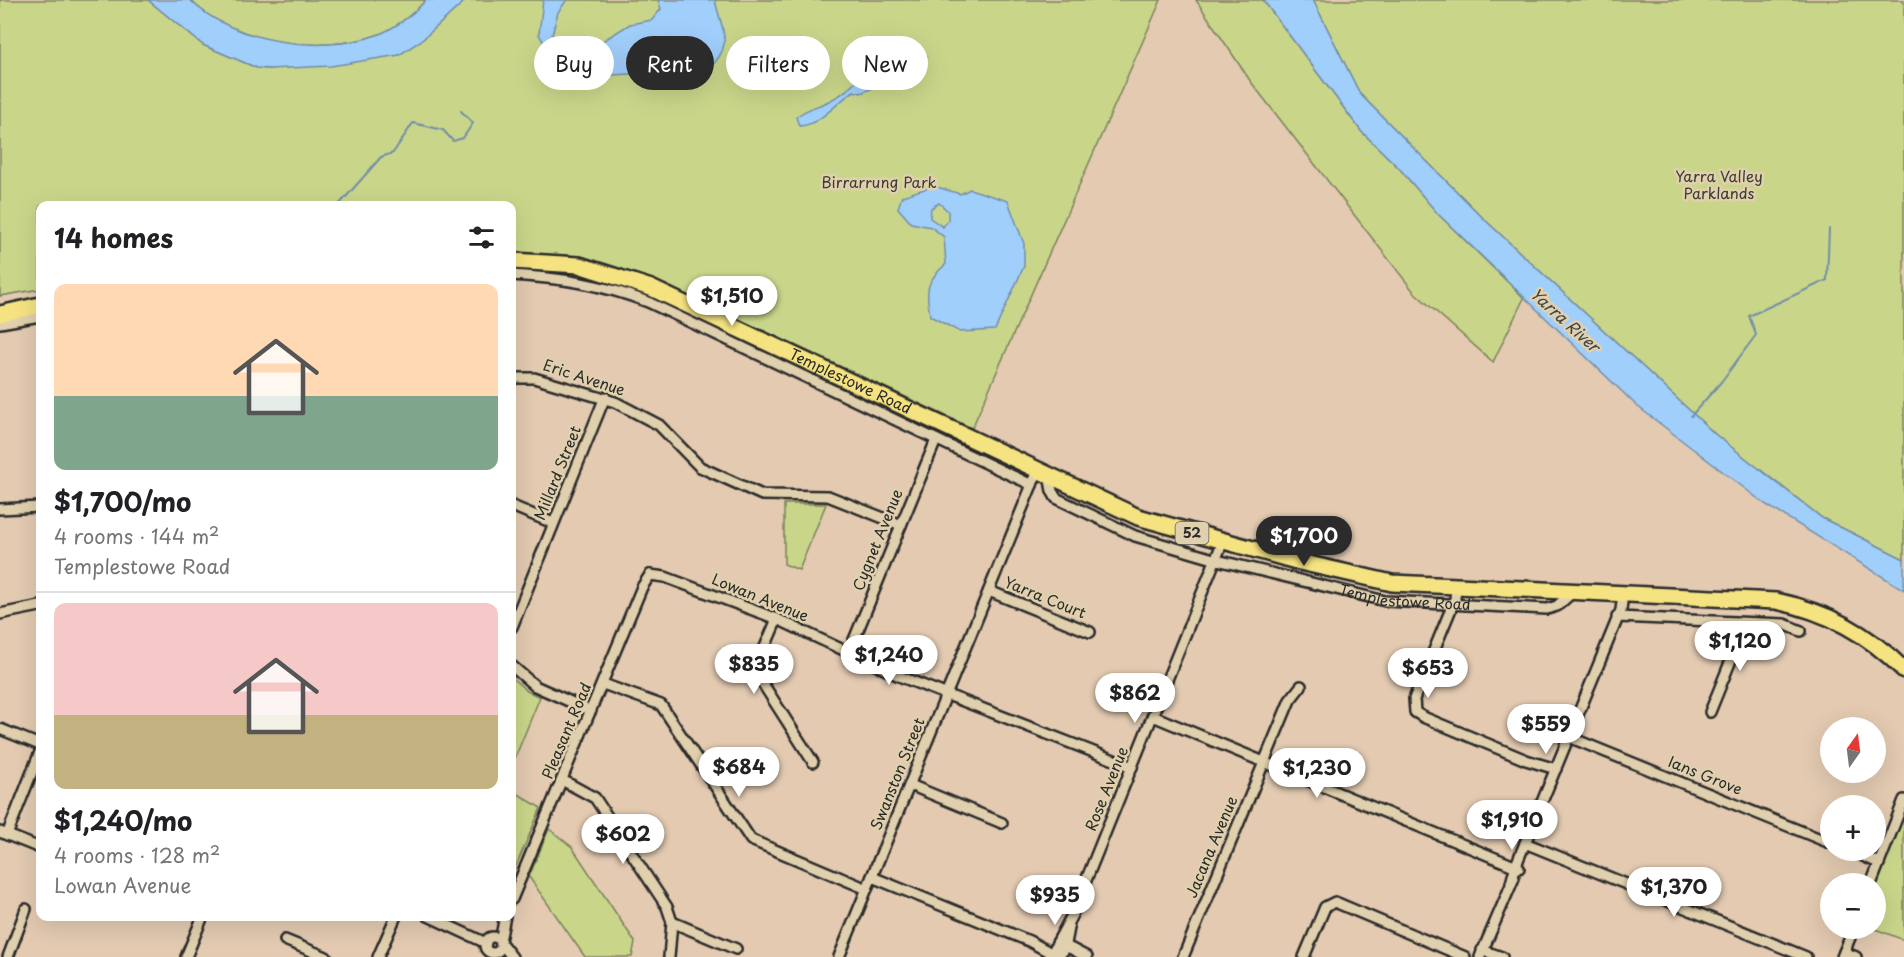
<!DOCTYPE html>
<meta charset="utf-8">
<style>
:root{--surface:#fff;--page:#f6f6f6;--text:#202124;--muted:#757577;--line:#e0e0e0;--accent:#2b2b2b}
body{margin:0;font-family:"Playpen Sans",sans-serif;background:var(--page);color:var(--text);height:100vh;display:flex;flex-direction:column;font-size:22px;white-space:nowrap}
*{box-sizing:border-box;margin:0}
p{font-size:20px;color:var(--muted)}
.icon{flex:none;width:33px;height:33px;fill:none;stroke:currentColor;stroke-width:2;stroke-linecap:round;stroke-linejoin:round}
.map{position:relative;flex:1;overflow:hidden}
.panel{position:absolute;left:36px;top:201px;width:480px;height:720px;display:flex;flex-direction:column;background:var(--surface);border-radius:12px;box-shadow:0 6px 24px #0002}
.panel>*{flex:none}
.guide{position:absolute;left:534px;top:36px;width:570px;height:54px;display:flex;gap:12px}
.needle{width:39px;rotate:14deg}
.fabs{position:absolute;left:1820px;top:717px;display:grid;gap:12px}
.fabs a{display:grid;place-items:center;width:66px;height:66px;border-radius:50%;background:var(--surface);box-shadow:0 6px 24px #0002;font-size:30px}
.price{position:absolute;translate:-50% -51px;padding:0 14px;border-radius:21px;background:#fff;color:#222;font-size:20px;line-height:39px;filter:drop-shadow(0 2px 3px #0008)}
.price::after{content:'';position:absolute;left:50%;top:36px;width:18px;height:14px;margin-left:-9px;background:inherit;clip-path:polygon(0 0,100% 0,50% 100%)}
.price.current{background:var(--accent);color:#fff}
ul{padding:0;list-style:none}
li{display:grid;align-content:center;gap:12px;height:318px;padding:0 18px}
li+li{border-top:2px solid var(--line)}
li span{display:grid;place-items:center;height:186px;border-radius:12px;color:#555}
li>.icon{margin-inline-start:auto}
span .icon{width:108px;height:108px;fill:#fffc;stroke-width:1}
li b{font-size:26px}
h2{display:flex;justify-content:space-between;align-items:center;height:72px;padding:0 18px;font-size:26px}
.pill{padding:0 21px;border-radius:27px;background:var(--surface);box-shadow:0 6px 24px #0002;font-size:21px;line-height:54px}
.pill.current{background:var(--accent);color:#fff}
.map>svg:first-child{display:block}
.green{fill:#c9d68a;stroke:#7a805a;stroke-width:1.5}
.water{fill:#a1cffc;stroke:#728da8;stroke-width:1.5;fill-rule:evenodd}
.lines{fill:none;stroke-linecap:round;stroke-linejoin:round}
.stream{stroke:#728da8;stroke-width:2}
.street-casing{stroke:#2b2b2b;stroke-width:14}
.primary-casing{stroke:#2b2b2b;stroke-width:20}
.street{stroke:#e1d0ad;stroke-width:9}
.primary{stroke:#f5e382;stroke-width:15}
.labels{text-anchor:middle;stroke-width:5;stroke-linejoin:round;paint-order:stroke}
.shield{fill:#e1d0ad;stroke:#625c52;stroke-width:1.5}
.shield-label{font-size:14px;font-weight:bold;fill:#2b2b2b}
.park-label{font-size:15px;fill:#3b3c34;stroke:#e1d0ad}
.street-label{font-size:15px;fill:#2b2b2b;stroke:#e1d0ad}
.water-label{font-size:16px;font-style:italic;fill:#3d444a;stroke:#e1d0ad}
</style>
<div class="map">
<svg width="1904" height="957" viewBox="0 0 1904 957">
<rect width="100%" height="100%" fill="#e3cab1"/>
<filter id="ink" filterUnits="userSpaceOnUse"><feTurbulence type="fractalNoise" baseFrequency=".0167" numOctaves="2"/><feDisplacementMap in="SourceGraphic" scale="12" xChannelSelector="R" yChannelSelector="G"/><feConvolveMatrix kernelMatrix="1 2 1 2 8 2 1 2 1" color-interpolation-filters="sRGB"/></filter>
<g filter="url(#ink)">
<!-- green -->
<path class="green" d="M0,0H148L203,45L257,68L268,69L399,55L423,39L466,0H1161L972,428L724,312L620,268L582,256L512,254V206H40V289L0,296Z
M190,0H426C413,14 396,28 377,35C321,55 233,43 190,0Z
M1196,0H1263L1361,131L1399,168L1438,214L1524,298L1493,362L1414,292L1251,82Z
M1313,0H1904V559L1822,518L1716,435L1485,220L1360,94Z
M784,504H826L799,570L784,564Z
M512,678L527,691L540,697L512,765Z
M512,790L541,808L512,875Z
M1904,811V940L1875,929V884Z
M549,829L572,847L635,942L632,957H585L529,877Z"/>
<!-- water -->
<path class="water" d="M148,0H190C233,43 321,55 377,35C396,28 413,14 426,0H466L423,39L399,55L331,66L268,69L257,68L203,45Z
M543,0H567L558,12L552,35L569,49L593,47L630,24L652,20L661,9L658,0H715C722,32 735,44 708,70L591,76L569,70L552,58L539,34Z
M1263,0H1313L1360,94L1485,220L1716,435L1822,518L1904,559V590L1765,504L1637,406L1438,214L1399,168L1361,131Z
M914,48L927,56L913,71L893,76L887,82L861,93L854,91C837,102 819,126 799,126L796,117C807,108 817,107 829,101C866,84 867,52 914,48Z
M934,186L960,194L970,189L1008,201L1024,244V266L995,330L960,332L930,316C926,289 925,282 946,264L944,237L931,227L911,223L898,208L902,196ZM939,203L948,211V220L943,227L930,218L931,208Z"/>
<g class="lines">
<!-- stream -->
<path class="stream" d="M338,206L381,157L393,153L413,123L443,130L453,141L463,138L473,123L461,111
M1691,416L1721,382L1756,335L1749,316L1827,280L1829,229"/>
<defs>
<g id="street">
<path d="M512,275C562,278 601,284 648,302L1032,485"/>
<path d="M0,323L40,316"/>
<path d="M512,378H534L615,402L659,425L700,467L762,495L828,496L901,525"/>
<path id="s1" d="M1049,475L1052,491L1056,498L1135,536L1217,560L1385,601L1547,609L1557,606L1573,592"/>
<path d="M512,506L553,523"/>
<path d="M0,509L40,507"/>
<path d="M650,575L665,577L777,619L899,676L1132,767"/>
<path d="M1456,587L1455,599L1414,699L1415,712L1423,717L1526,760L1556,769"/>
<path d="M989,591L1090,632"/>
<path d="M0,614L40,606"/>
<path d="M1617,617L1784,624L1801,631"/>
<path d="M777,619L759,661L758,676L813,762"/>
<path d="M512,627L605,397"/>
<path d="M849,652L936,440"/>
<path d="M512,666L535,686L591,711"/>
<path d="M603,684L661,705L751,840L867,889"/>
<path d="M1710,712L1746,623"/>
<path d="M1153,716L1519,868"/>
<path d="M0,729L40,745"/>
<path d="M1569,737L1830,843"/>
<path d="M562,780L595,798L667,907L672,922L669,957"/>
<path d="M910,785L1002,823"/>
<path d="M0,832L40,848"/>
<path d="M7,835L40,752"/>
<path d="M1525,843L1806,957"/>
<path d="M1849,850L1879,863"/>
<path d="M872,877L1029,941L1051,953"/>
<path d="M1511,883L1516,865L1621,610L1623,594"/>
<path d="M1871,884L1904,800"/>
<path d="M512,899L642,587L650,575"/>
<path d="M428,916L486,943"/>
<path d="M672,922L736,949"/>
<circle cx="493" cy="945" r="8"/>
<path d="M285,940L326,957"/>
<path d="M500,941L505,916"/>
<path d="M501,943L512,957"/>
<path d="M1057,943L1072,915L1223,541"/>
<path d="M1065,945L1057,943L1052,954L1059,955L1065,949L1069,928"/>
<path d="M1066,946L1087,957"/>
<path d="M1482,950L1502,957"/>
<path d="M1844,952L1856,957"/>
<path d="M8,957L26,909"/>
<path d="M186,957L203,916"/>
<path d="M378,957L396,916"/>
<path d="M839,957L1038,470"/>
<path d="M1183,957L1290,700L1301,686"/>
<path d="M1304,957L1325,907L1335,902L1465,957"/>
<path d="M1480,957L1514,878"/>
<path d="M1842,957L1854,928"/>
</g>
<g id="primary">
<path id="s2" d="M512,261L579,265L651,288L1138,517L1300,562L1392,583L1776,601C1828,612 1867,633 1904,670"/>
<path d="M0,314L40,305"/>
</g>
</defs>
<!-- street casing -->
<use href="#street" class="street-casing"/>
<!-- primary casing -->
<use href="#primary" class="primary-casing"/>
<!-- street -->
<use href="#street" class="street"/>
<!-- primary -->
<use href="#primary" class="primary"/>
</g>
</g>
<g class="labels">
<!-- shield labels -->
<rect class="shield" x="1175.5" y="522" width="33" height="22" rx="4.5"/>
<g class="shield-label">
<text x="1192" y="538">52</text>
</g>
<!-- park labels -->
<g class="park-label">
<text x="1719" y="182">Yarra Valley<tspan x="1719" dy="17">Parklands</tspan></text>
<text x="879" y="188">Birrarrung Park</text>
</g>
<!-- street labels -->
<g class="street-label">
<text transform="translate(584 378) rotate(18)" y="5">Eric Avenue</text>
<text dy="5" stroke="none"><textPath href="#s2" startOffset="363">Templestowe Road</textPath></text>
<text transform="translate(558 473) rotate(-68)" y="5">Millard Street</text>
<text transform="translate(878 540) rotate(-68)" y="5">Cygnet Avenue</text>
<text dy="5" stroke="none"><textPath href="#s1" startOffset="390">Templestowe Road</textPath></text>
<text transform="translate(760 598) rotate(22)" y="5">Lowan Avenue</text>
<text transform="translate(1045 598) rotate(22)" y="5">Yarra Court</text>
<text transform="translate(567 731) rotate(-67)" y="5">Pleasant Road</text>
<text transform="translate(898 774) rotate(-68)" y="5">Swanston Street</text>
<text transform="translate(1705 776) rotate(22)" y="5">Ians Grove</text>
<text transform="translate(1107 789) rotate(-68)" y="5">Rose Avenue</text>
<text transform="translate(1212 847) rotate(-67)" y="5">Jacana Avenue</text>
</g>
<!-- water labels -->
<g class="water-label">
<text transform="translate(1565 320) rotate(42)" y="6">Yarra River</text>
</g>
</g>
</svg>
<div class="fabs">
<a><svg class="needle" viewBox="-14 -14 28 28"><path d="M0-13l5 13h-10z" fill="#e53935"/><path d="M0 13l5-13h-10z" fill="#757577"/></svg></a>
<a>+</a>
<a>−</a>
</div>
<b class="price" style="left:732px;top:327px">$1,510</b>
<b class="price current" style="left:1304px;top:567px">$1,700</b>
<b class="price" style="left:1740px;top:672px">$1,120</b>
<b class="price" style="left:889px;top:686px">$1,240</b>
<b class="price" style="left:754px;top:695px">$835</b>
<b class="price" style="left:1428px;top:699px">$653</b>
<b class="price" style="left:1135px;top:724px">$862</b>
<b class="price" style="left:1546px;top:755px">$559</b>
<b class="price" style="left:739px;top:798px">$684</b>
<b class="price" style="left:1317px;top:799px">$1,230</b>
<b class="price" style="left:1512px;top:851px">$1,910</b>
<b class="price" style="left:623px;top:865px">$602</b>
<b class="price" style="left:1674px;top:918px">$1,370</b>
<b class="price" style="left:1055px;top:926px">$935</b>
<div class="guide">
<a class="pill">Buy</a>
<a class="pill current">Rent</a>
<a class="pill">Filters</a>
<a class="pill">New</a>
</div>
<section class="panel">
<h2>14 homes<svg class="icon" aria-label="filters" viewBox="0 0 24 24"><path d="M4 7h16M4 17h16"/><circle cx="9" cy="7" r="2"/><circle cx="15" cy="17" r="2"/></svg></h2>
<ul>
<li><span style="background:linear-gradient(#ffd9b3 60%,#7fa58c 0)"><svg class="icon" aria-label="home" viewBox="0 0 24 24"><path d="M3 11l9-7 9 7M6 9v11h12V9"/></svg></span><div><b>$1,700/mo</b><p>4 rooms · 144 m²</p><p>Templestowe Road</p></div></li>
<li><span style="background:linear-gradient(#f6c9c9 60%,#c2b280 0)"><svg class="icon" aria-label="home" viewBox="0 0 24 24"><path d="M3 11l9-7 9 7M6 9v11h12V9"/></svg></span><div><b>$1,240/mo</b><p>4 rooms · 128 m²</p><p>Lowan Avenue</p></div></li>
</ul>
</section>
</div>
